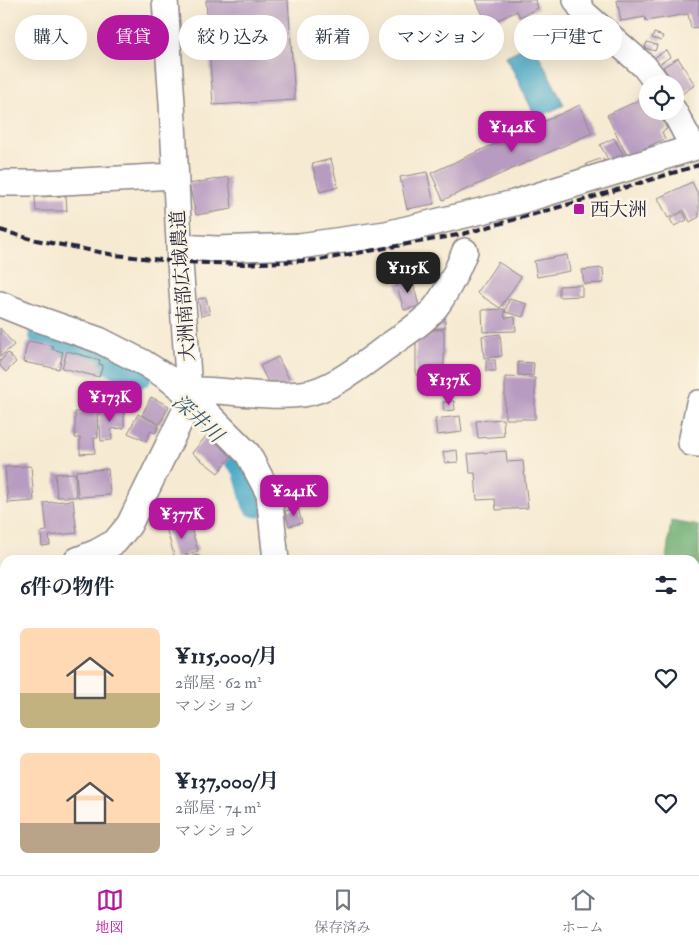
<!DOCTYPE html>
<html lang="ja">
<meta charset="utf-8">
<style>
:root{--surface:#fff;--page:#f2f2f3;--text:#1f2937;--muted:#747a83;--line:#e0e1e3;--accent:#b5179e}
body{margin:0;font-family:"IM FELL Double Pica","Noto Serif JP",serif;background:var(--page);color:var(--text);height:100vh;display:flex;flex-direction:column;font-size:19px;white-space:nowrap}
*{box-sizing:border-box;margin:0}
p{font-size:16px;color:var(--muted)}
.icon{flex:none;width:28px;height:28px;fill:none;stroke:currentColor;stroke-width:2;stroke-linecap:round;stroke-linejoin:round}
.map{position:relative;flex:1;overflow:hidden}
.sheet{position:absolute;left:0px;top:555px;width:700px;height:320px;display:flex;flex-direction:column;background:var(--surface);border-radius:15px 15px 0 0;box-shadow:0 5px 20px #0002}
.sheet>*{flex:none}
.hud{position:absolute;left:15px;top:15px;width:670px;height:45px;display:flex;gap:10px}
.controls{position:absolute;left:639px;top:75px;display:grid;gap:10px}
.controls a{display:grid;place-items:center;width:45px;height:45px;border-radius:50%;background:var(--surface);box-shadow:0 5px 20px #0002;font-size:25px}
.price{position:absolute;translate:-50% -42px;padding:0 11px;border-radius:10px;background:var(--accent);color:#fff;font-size:16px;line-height:32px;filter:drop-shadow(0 1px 2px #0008)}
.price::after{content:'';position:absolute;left:50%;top:30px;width:15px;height:11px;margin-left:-8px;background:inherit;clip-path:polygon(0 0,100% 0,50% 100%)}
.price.selected{background:#222;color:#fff}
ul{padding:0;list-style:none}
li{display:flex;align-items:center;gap:15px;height:125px;padding:0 20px}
li span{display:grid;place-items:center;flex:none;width:140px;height:100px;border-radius:8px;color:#555}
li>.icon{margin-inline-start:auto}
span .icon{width:60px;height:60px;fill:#fffc;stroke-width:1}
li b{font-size:21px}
h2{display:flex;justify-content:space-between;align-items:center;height:60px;padding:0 20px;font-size:21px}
.tag{padding:0 18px;border-radius:22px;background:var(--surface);box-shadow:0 5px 20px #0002;font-size:18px;line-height:45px}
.tag.selected{background:var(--accent);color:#fff}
.tab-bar{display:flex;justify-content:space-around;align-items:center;height:70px;border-top:1px solid var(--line);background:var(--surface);font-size:14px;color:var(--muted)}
.tab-bar a{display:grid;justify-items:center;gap:2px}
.tab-bar .selected{color:var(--accent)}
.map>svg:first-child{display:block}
.forest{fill:#68ab6e;stroke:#456654}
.water{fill:#46a8c6;stroke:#346580}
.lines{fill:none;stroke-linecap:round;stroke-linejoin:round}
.river{stroke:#46a8c6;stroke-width:31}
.building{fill:#b89bc1}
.minor-casing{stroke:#8c8686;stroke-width:28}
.minor{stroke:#fff;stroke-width:25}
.rail{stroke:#22223b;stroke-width:4;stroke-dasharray:8 4;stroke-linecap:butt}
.poi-dot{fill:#b5179e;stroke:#fcf5e5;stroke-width:2}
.labels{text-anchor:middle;stroke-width:5;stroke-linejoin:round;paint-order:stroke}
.poi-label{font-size:19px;fill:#22223b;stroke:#fcf5e5;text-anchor:start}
.street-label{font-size:19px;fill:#22223b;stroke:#fcf5e5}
.water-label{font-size:20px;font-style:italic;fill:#305873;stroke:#fcf5e5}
</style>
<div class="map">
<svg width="699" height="875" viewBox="0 0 699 875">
<rect width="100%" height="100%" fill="#fcf5e5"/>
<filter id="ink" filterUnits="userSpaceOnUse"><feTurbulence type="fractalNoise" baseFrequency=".02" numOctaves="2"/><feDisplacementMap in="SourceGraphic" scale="10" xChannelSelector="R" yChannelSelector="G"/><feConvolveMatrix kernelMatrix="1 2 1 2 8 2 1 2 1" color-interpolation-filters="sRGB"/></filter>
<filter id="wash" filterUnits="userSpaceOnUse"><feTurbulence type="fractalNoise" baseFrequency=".0096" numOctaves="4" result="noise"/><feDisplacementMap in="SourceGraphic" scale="20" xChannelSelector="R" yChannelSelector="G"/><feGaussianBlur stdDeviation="1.12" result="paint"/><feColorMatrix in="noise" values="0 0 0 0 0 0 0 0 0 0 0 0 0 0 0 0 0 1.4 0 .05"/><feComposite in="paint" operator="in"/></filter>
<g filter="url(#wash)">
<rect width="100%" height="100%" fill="#f6ead2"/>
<!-- forest -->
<path class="forest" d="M671,521L699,526V875H637L636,870H695V560H666Z"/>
<!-- water -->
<path class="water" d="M533,43L564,105L536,118L506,56Z"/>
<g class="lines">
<!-- river -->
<path class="river" d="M44,333L115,361L138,373
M238,456L247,466L257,502"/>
</g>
<g id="blocks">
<!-- building -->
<path class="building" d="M206,0H288L295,100L213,105Z
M476,0H535L538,8L520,17L517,11L489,24L484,14L483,15Z
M617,0H699V27L691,28L688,14L646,21L645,17L621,21Z
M654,33L663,36L661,41L652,38Z
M647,42L657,45L655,51L645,48Z
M666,50L670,57L658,65L654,58Z
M678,58L695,85L677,97L675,94V84H668L666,80L670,78L663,67Z
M648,96V111H658L667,129L662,132L665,139L627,156L607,115Z
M580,105L592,133L443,200L431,173Z
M614,138L623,154L609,161L600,145Z
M603,158L606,167L590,173L586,164Z
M331,159L338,187L320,192L312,164Z
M427,172L434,204L407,209L400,177Z
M229,177L232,209L196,215L189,184Z
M692,182L699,196V217L690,222L684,210L668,218L658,198Z
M66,196L67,211H36L35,197Z
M683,212L687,220L674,226L670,219Z
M567,255L570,271L537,277L534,261Z
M498,262L521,277L500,308L477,293Z
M603,268L604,283L584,284L582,270Z
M412,279L419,306L404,310L396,283Z
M582,285V296L559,297V286Z
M206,298L210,314L201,316L198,299Z
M509,299L527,304L523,317L505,312Z
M504,309L505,318L515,317L516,331L483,332L482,310Z
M445,318V328L431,329L430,319Z
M0,328L14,345L0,357Z
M416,330H444V375H416Z
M500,334L502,356L484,358L482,336Z
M29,341L53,346L52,349L63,352L59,369L23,362L27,344H28Z
M67,351L100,360L99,364L103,365L99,377L62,368Z
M8,353L16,362L6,372L0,366V361Z
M278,357L291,383L273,392L260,366Z
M486,360H495L496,371H486Z
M518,362L534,363L533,376L518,375Z
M505,377L535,378V419H505Z
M151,397L169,406L160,424L142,415Z
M454,401L455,410L444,411L443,402Z
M97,411L98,438H94L95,453L80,454V438H75V412Z
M124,411V428L111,429L112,440L101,441L99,412Z
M138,414L159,425L155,433L151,431L146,441L128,433Z
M460,416L462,432L437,435L435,419Z
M503,419L504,436L478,438L476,421Z
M207,435L232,456L218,473L192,453Z
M457,450L458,462L445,463L443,452Z
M506,451L507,462L523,461L528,508L496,510L495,499L477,500L475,473H470L468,454Z
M31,466L34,501L8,503L5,467Z
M108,469L110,495L78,497L76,471Z
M75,473L76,497H57L55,474Z
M73,500L77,533L49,536L50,545L42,546L41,532L47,531L44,503Z
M298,508L302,523L289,526L285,511Z
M189,521L198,551L175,558L166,528Z
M197,555L199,560H183L193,556Z"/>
</g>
</g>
<g filter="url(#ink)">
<use href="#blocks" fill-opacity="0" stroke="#8c8686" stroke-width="1"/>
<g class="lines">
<defs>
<path id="minor" d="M576,0L584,13L644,66L658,84
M674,111L693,147
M0,183H44L175,176
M179,247L217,249L299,246L386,234L514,203L699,146
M0,304L30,316L99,340L144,363L168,378L188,394L248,454L269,494L276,560
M188,388L199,390C233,391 268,398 302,394C332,391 367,361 391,344C405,334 424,322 435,308C448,291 457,271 465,251
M699,403L691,443L699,444
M77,560L97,552L115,542L129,525L184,413L187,403L188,376L180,262L172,103L165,0
M1,590L5,622
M243,870L249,875
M416,870V875"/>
</defs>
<!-- minor casing -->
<use href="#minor" class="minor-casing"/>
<!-- minor -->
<use href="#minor" class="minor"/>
<!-- rail -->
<path class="rail" d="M0,230L31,239L115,255L180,262L244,264L319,260L463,234L577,202L699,165"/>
</g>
</g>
<!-- markers -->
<rect class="poi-dot" x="573" y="203" width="12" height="12" rx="2.5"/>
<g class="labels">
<!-- poi labels -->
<g class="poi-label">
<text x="590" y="216">西大洲</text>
</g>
<!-- street labels -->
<g class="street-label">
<text transform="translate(182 286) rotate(-94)" y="7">大洲南部広域農道</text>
</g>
<!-- water labels -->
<g class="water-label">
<text transform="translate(198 418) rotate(42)" y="7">深井川</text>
</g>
</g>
</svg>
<div class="controls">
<a><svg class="icon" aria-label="locate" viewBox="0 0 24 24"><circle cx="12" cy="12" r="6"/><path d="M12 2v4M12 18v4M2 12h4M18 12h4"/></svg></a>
</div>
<b class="price" style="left:512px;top:153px">¥142K</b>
<b class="price selected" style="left:408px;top:294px">¥115K</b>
<b class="price" style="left:449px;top:406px">¥137K</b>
<b class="price" style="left:110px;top:423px">¥173K</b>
<b class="price" style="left:294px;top:517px">¥241K</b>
<b class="price" style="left:182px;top:540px">¥377K</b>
<div class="hud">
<a class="tag">購入</a>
<a class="tag selected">賃貸</a>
<a class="tag">絞り込み</a>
<a class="tag">新着</a>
<a class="tag">マンション</a>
<a class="tag">一戸建て</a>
</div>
<section class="sheet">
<h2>6件の物件<svg class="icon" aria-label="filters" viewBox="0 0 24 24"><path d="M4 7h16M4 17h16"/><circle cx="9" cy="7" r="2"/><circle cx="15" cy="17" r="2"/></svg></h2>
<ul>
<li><span style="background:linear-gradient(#ffd9b3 65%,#c2b280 0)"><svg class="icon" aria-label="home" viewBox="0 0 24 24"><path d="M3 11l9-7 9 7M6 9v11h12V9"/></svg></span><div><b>¥115,000/月</b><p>2部屋 · 62 m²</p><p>マンション</p></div><svg class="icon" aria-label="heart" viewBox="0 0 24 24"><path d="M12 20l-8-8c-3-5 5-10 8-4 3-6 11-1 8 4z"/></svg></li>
<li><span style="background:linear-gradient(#ffd9b3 70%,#b9a48a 0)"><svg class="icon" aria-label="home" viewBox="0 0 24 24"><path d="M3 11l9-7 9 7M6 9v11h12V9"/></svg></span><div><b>¥137,000/月</b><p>2部屋 · 74 m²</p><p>マンション</p></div><svg class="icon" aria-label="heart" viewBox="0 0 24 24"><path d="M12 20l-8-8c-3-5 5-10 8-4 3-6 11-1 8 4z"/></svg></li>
</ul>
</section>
</div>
<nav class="tab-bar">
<a class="selected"><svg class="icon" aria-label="map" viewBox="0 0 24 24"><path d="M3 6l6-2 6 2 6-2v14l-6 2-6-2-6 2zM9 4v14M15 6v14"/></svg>地図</a>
<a><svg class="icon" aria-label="saved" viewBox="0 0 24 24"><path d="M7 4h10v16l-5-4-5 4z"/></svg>保存済み</a>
<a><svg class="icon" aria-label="home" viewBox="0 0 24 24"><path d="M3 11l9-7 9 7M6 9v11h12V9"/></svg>ホーム</a>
</nav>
